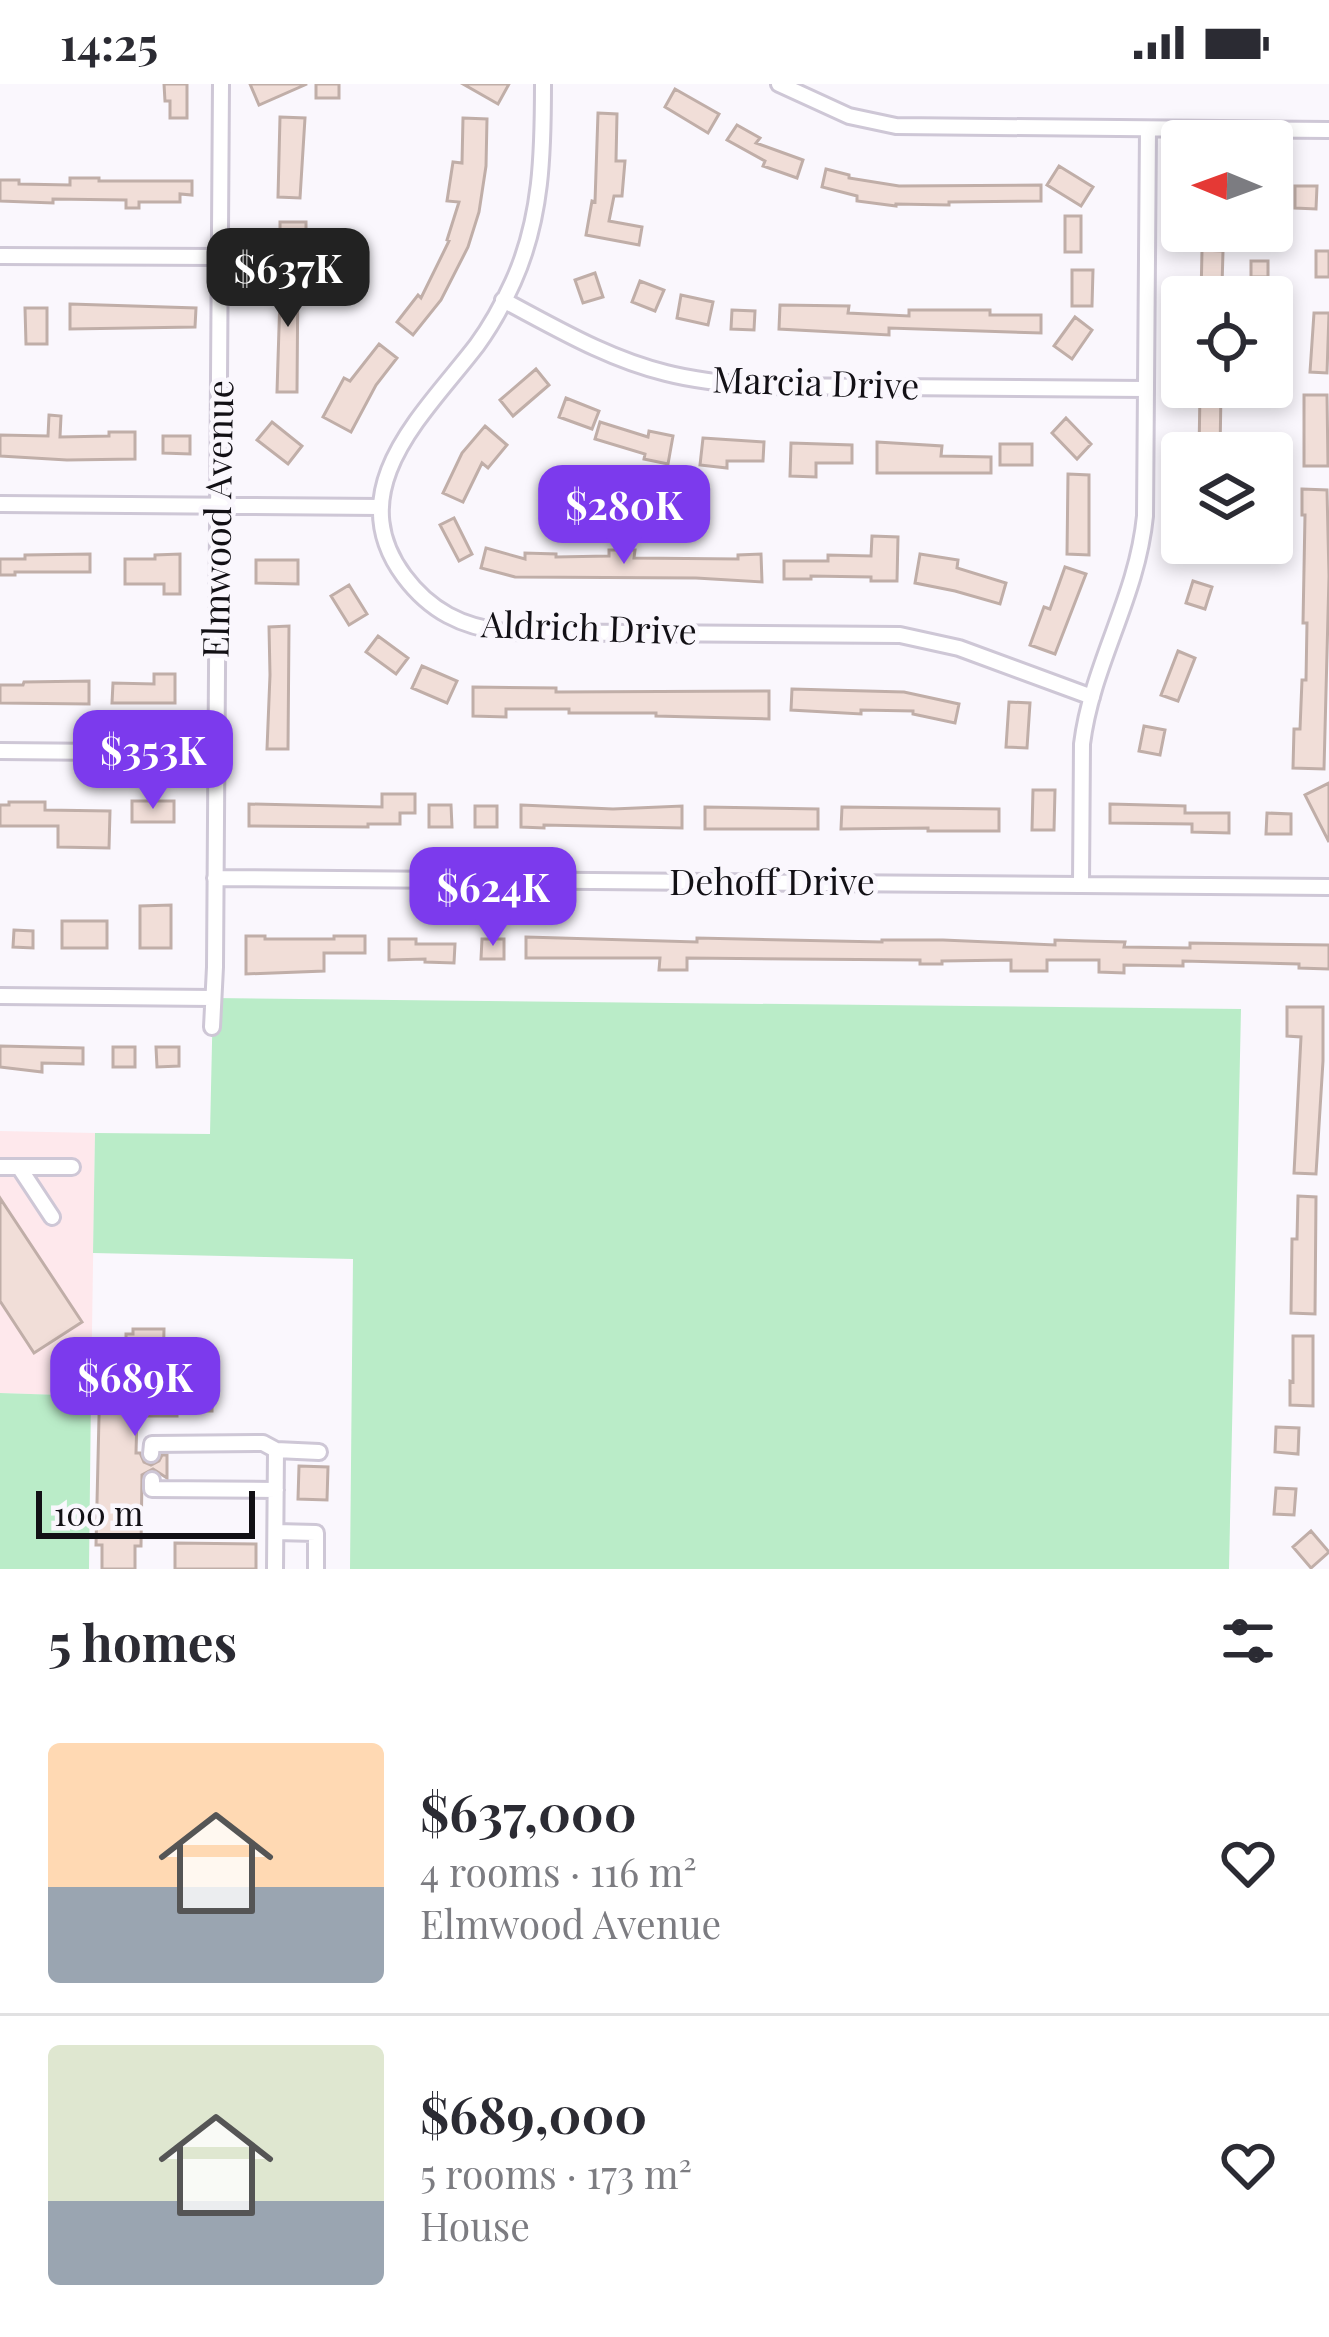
<!DOCTYPE html>
<meta charset="utf-8">
<style>
:root{--surface:#fff;--page:#f2f2f3;--text:#2b2b33;--muted:#7c7c81;--line:#e1e1e2;--accent:#7c3aed}
body{margin:0;font-family:"Playfair Display",serif;background:var(--page);color:var(--text);height:100vh;display:flex;flex-direction:column;font-size:45px;white-space:nowrap}
*{box-sizing:border-box;margin:0}
p{font-size:39px;color:var(--muted)}
.icon{flex:none;width:66px;height:66px;fill:none;stroke:currentColor;stroke-width:2;stroke-linecap:round;stroke-linejoin:round}
.map{position:relative;height:1485px;overflow:hidden}
.sheet{display:flex;flex-direction:column;background:var(--surface);flex:1}
.sheet>*{flex:none}
.needle{width:78px;rotate:271deg}
.buttons{position:absolute;left:1161px;top:36px;display:grid;gap:24px}
.buttons a{display:grid;place-items:center;width:132px;height:132px;border-radius:12px;background:var(--surface);box-shadow:0 6px 18px #0003;font-size:60px}
.scale{position:absolute;left:36px;bottom:30px;width:219px;box-sizing:border-box;padding-left:12px;border:6px solid #121015;border-top:0;font-size:33px;line-height:42px;white-space:nowrap;color:#121015;-webkit-text-stroke:9px #faf7fd;paint-order:stroke}
.price{position:absolute;translate:-50% -102px;padding:0 27px;border-radius:24px;background:var(--accent);color:#fff;font-size:39px;line-height:78px;filter:drop-shadow(0 3px 6px #0008)}
.price::after{content:'';position:absolute;left:50%;top:72px;width:36px;height:27px;margin-left:-18px;background:inherit;clip-path:polygon(0 0,100% 0,50% 100%)}
.price.selected{background:#222;color:#fff}
ul{padding:0;list-style:none}
li{display:flex;align-items:center;gap:36px;height:300px;padding:0 48px}
li+li{border-top:3px solid var(--line)}
li span{display:grid;place-items:center;flex:none;width:336px;height:240px;border-radius:12px;color:#555}
li>.icon{margin-inline-start:auto}
span .icon{width:144px;height:144px;fill:#fffc;stroke-width:1}
li b{font-size:51px}
h2{display:flex;justify-content:space-between;align-items:center;height:144px;padding:0 48px;font-size:51px}
.status{display:flex;justify-content:space-between;align-items:center;height:84px;padding:0 60px;background:var(--surface);direction:ltr}
.status svg{height:33px;fill:currentColor}
.map>svg:first-child{display:block}
.commercial{fill:#fee8ec}
.green{fill:#baecc8}
.building{fill:#f1ded8;stroke:#c0aea8;stroke-width:3}
.lines{fill:none;stroke-linecap:round;stroke-linejoin:round}
.minor-casing{stroke:#cec7d6;stroke-width:20}
.minor{stroke:#fff;stroke-width:14}
.labels{text-anchor:middle;stroke-width:9;stroke-linejoin:round;paint-order:stroke}
.street-label{font-size:36px;fill:#121015;stroke:#faf7fd}
</style>
<div class="status"><b>14:25</b><svg viewBox="0 0 49 12"><path d="M0 12V9h3v3zM5 12V6h3v6zM10 12V3h3v9zM15 12V0h3v12zM26 1h20v11H26zM47 4h2v5h-2z"/></svg></div>
<div class="map">
<svg width="1329" height="1485" viewBox="0 0 1329 1485">
<rect width="100%" height="100%" fill="#faf7fd"/>
<!-- commercial -->
<path class="commercial" d="M0,1047L95,1049L91,1312L0,1309Z"/>
<!-- green -->
<path class="green" d="M213,914L1241,925L1229,1485H350L353,1175L93,1169L95,1049L210,1050Z
M0,1309L91,1312L89,1485H0Z"/>
<!-- building -->
<path class="building" d="M164,0H187V34H170V17H165Z
M250,0H307L259,21Z
M316,0H339V14H316Z
M463,0H509L498,20Z
M675,5L719,30L708,49L665,23Z
M598,29L617,30L616,77H625L622,112H614L609,137L642,143L639,161L586,151L592,117L595,118Z
M280,33L305,34L300,114L278,113Z
M463,34L487,35L486,82L479,128L468,163L441,216L413,251L397,238L418,211L421,214L449,157L447,156L459,118L447,117L453,78L462,79Z
M737,41L760,54L756,59L803,76L797,94L763,82L765,77L727,56Z
M1059,82L1093,103L1081,122L1047,101Z
M826,85L849,91V94L899,102L1041,101V117L949,118V121L896,120V122L857,117V112L822,103Z
M70,94H99V97H192V111L180,110V118H139V124H126V116L53,115V119L0,117V96H19V100L70,101Z
M1295,102H1317L1316,125L1295,124Z
M1065,132H1081V168H1065Z
M280,138H306V158H280Z
M1202,166L1223,167L1222,202L1249,203V213H1201Z
M1316,167H1329V193H1316Z
M1251,177H1268V193H1251Z
M281,181L298,182L297,308H277Z
M1072,186H1093L1092,222H1072Z
M595,189L603,213L583,219L575,196Z
M640,197L664,206L655,227L632,218Z
M681,211L713,218L708,241L677,234Z
M70,220L196,224L195,243L70,245Z
M780,221L849,222L848,229L909,232V226H990V231H1041V249L889,244V251L779,245Z
M25,224H47V260H26Z
M732,226L755,227L754,246L731,245Z
M1314,229H1329L1327,289L1310,288Z
M1075,233L1092,246L1072,275L1054,262Z
M379,260L397,274L376,301L351,348L323,333L344,294L350,297Z
M536,285L549,301L513,332L500,316Z
M1200,307H1221L1220,369H1199Z
M1304,311H1327L1328,382H1304Z
M566,314L599,327L592,345L559,333Z
M49,331L61,332L60,353L109,352V348H135V375L67,376L0,372V351L48,352Z
M1066,334L1091,360L1077,375L1052,349Z
M272,338L302,362L288,380L257,356Z
M600,338L648,353L649,347L673,352L668,380L644,375L645,370L595,355Z
M485,342L507,361L488,384L482,379L463,418L443,409L462,369Z
M163,352H190V370L163,369Z
M703,354L764,358L763,377H727V384L700,381Z
M877,358L942,362L941,372L991,373V389H877Z
M791,359L852,361V379H816V393L790,392Z
M1000,360H1032V381H1000Z
M1068,390L1089,391V471L1067,470Z
M1302,405L1327,406L1329,492L1324,685L1293,684L1294,645H1300L1302,596H1306L1307,539H1303L1305,431H1302Z
M454,434L472,470L459,477L440,441Z
M872,452L898,453L897,497H871V493L811,492V495H784V477H828V471L871,472Z
M1198,459H1216V475H1197Z
M486,464L525,475V469L556,470V473L609,472V466H635L634,474L738,475V471L761,470L762,498L696,494L515,493L481,484Z
M90,470V488H15V491H0V475H25V471Z
M180,470V510H164V500H125V475H155V471Z
M920,470L958,476L957,484L1006,499L1000,520L955,507L915,499Z
M256,476H298V500L256,499Z
M1065,483L1086,490L1055,570L1030,561L1044,523L1050,525Z
M1193,497L1212,503L1205,525L1186,519Z
M349,501L367,530L349,541L331,512Z
M289,542L288,665H267L270,591L269,543Z
M378,552L408,574L396,590L366,568Z
M1178,567L1195,574L1178,617L1161,611Z
M422,582L457,597L447,619L412,604Z
M154,590H175V619H112L113,599L154,600Z
M89,597V620L0,619V601H23L24,598Z
M473,603L556,604V608L769,607V635L656,632V629H569V625H506V633L473,632Z
M792,605L904,608L959,620L955,639L913,630V627L861,626V630L791,626Z
M1009,618L1030,619L1027,664L1006,663Z
M1144,642L1165,646L1160,671L1139,667Z
M1329,699V758L1305,711Z
M1033,706H1055L1054,746H1032Z
M382,710H415V729H400V740H368V743L249,742V720L382,723Z
M132,717H174V738H132Z
M9,718H45V726L110,727L109,764L58,763V742H0V721H9Z
M1110,720L1185,722V729H1229V749L1192,748V740L1110,739Z
M429,721H451L452,743H429Z
M521,721L613,725L682,722V744L544,741V744L521,743Z
M475,722H497V743H475Z
M705,723L818,725V745H705Z
M842,723L999,725V747H928V744L841,745Z
M1267,729L1291,730V750H1266Z
M171,821V864H140V822Z
M62,837H107V864H62Z
M14,846L33,847V864L13,863Z
M246,852H265V855H334V852H365V869H324V887L246,890Z
M526,853L697,858V854L882,858V856H943L1055,861V856L1085,857L1125,858L1124,863L1190,864V859L1329,861V885L1299,884V880L1183,877V882L1124,881V889L1099,888V876H1047V887H1011V876L942,877V880H920V876L687,874V886H659L660,874H526Z
M389,855H416V860H455L454,879L425,878V875L389,876Z
M482,855H504V875H481Z
M1287,923H1323V977L1316,1090L1294,1089L1301,953L1287,952Z
M0,962L83,964V980L42,979V988L0,983Z
M113,963H135V983H113Z
M156,963H179V982L157,983Z
M1298,1112L1316,1113L1315,1230L1291,1229L1292,1155H1297Z
M0,1114L82,1238L34,1269L0,1217Z
M133,1245H164L163,1292H212V1327H177V1332H137L136,1369H140L144,1378L151,1381L159,1377L162,1371H167V1394L153,1385L142,1391L141,1462H135V1485H102V1461H96L100,1291H126V1250H133Z
M1293,1252H1313V1322L1290,1321V1297L1293,1298Z
M1276,1343L1299,1344L1298,1370L1275,1368Z
M299,1382L328,1383L327,1416L298,1415Z
M1276,1404L1296,1405L1294,1431L1274,1430Z
M1311,1447L1329,1468L1311,1484L1293,1463Z
M175,1459L256,1460V1485H175Z"/>
<g class="lines">
<defs>
<path id="minor" d="M543,0C543,68 542,134 513,198C503,220 491,242 477,261C426,328 339,404 404,492C430,527 462,543 505,548L900,551L959,564L1092,613
M779,0L849,32L896,42L1329,46
M0,172L220,173
M503,216C556,244 608,275 666,289C697,297 728,300 759,302L1146,305
M0,420L380,423
M0,667L216,669
M215,794L1329,803
M1081,800L1082,660C1092,580 1137,514 1145,432L1148,45
M0,912L213,914
M212,943L215,883L221,0
M0,1083H72
M19,1083L52,1133
M276,1366L319,1368
M151,1370L152,1360L263,1359L276,1366L275,1485
M152,1396V1405L276,1406
M276,1448L316,1449V1485"/>
</defs>
<!-- minor casing -->
<use href="#minor" class="minor-casing"/>
<!-- minor -->
<use href="#minor" class="minor"/>
</g>
<g class="labels">
<!-- street labels -->
<g class="street-label">
<text transform="translate(816 299) rotate(2)" y="13">Marcia Drive</text>
<text transform="translate(218 435) rotate(-89)" y="13">Elmwood Avenue</text>
<text transform="translate(589 544) rotate(2)" y="13">Aldrich Drive</text>
<text x="772" y="811">Dehoff Drive</text>
</g>
</g>
</svg>
<div class="buttons">
<a><svg class="needle" viewBox="-14 -14 28 28"><path d="M0-13l5 13h-10z" fill="#e53935"/><path d="M0 13l5-13h-10z" fill="#7c7c81"/></svg></a>
<a><svg class="icon" aria-label="locate" viewBox="0 0 24 24"><circle cx="12" cy="12" r="6"/><path d="M12 2v4M12 18v4M2 12h4M18 12h4"/></svg></a>
<a><svg class="icon" aria-label="layers" viewBox="0 0 24 24"><path d="M12 4l9 5-9 5-9-5zM3 14l9 5 9-5"/></svg></a>
</div>
<div class="scale">100 m</div>
<b class="price selected" style="left:288px;top:246px">$637K</b>
<b class="price" style="left:624px;top:483px">$280K</b>
<b class="price" style="left:153px;top:728px">$353K</b>
<b class="price" style="left:493px;top:865px">$624K</b>
<b class="price" style="left:135px;top:1355px">$689K</b>
</div>
<section class="sheet">
<h2>5 homes<svg class="icon" aria-label="filters" viewBox="0 0 24 24"><path d="M4 7h16M4 17h16"/><circle cx="9" cy="7" r="2"/><circle cx="15" cy="17" r="2"/></svg></h2>
<ul>
<li><span style="background:linear-gradient(#ffd9b3 60%,#9aa5b1 0)"><svg class="icon" aria-label="home" viewBox="0 0 24 24"><path d="M3 11l9-7 9 7M6 9v11h12V9"/></svg></span><div><b>$637,000</b><p>4 rooms · 116 m²</p><p>Elmwood Avenue</p></div><svg class="icon" aria-label="heart" viewBox="0 0 24 24"><path d="M12 20l-8-8c-3-5 5-10 8-4 3-6 11-1 8 4z"/></svg></li>
<li><span style="background:linear-gradient(#dfe7d0 65%,#9aa5b1 0)"><svg class="icon" aria-label="home" viewBox="0 0 24 24"><path d="M3 11l9-7 9 7M6 9v11h12V9"/></svg></span><div><b>$689,000</b><p>5 rooms · 173 m²</p><p>House</p></div><svg class="icon" aria-label="heart" viewBox="0 0 24 24"><path d="M12 20l-8-8c-3-5 5-10 8-4 3-6 11-1 8 4z"/></svg></li>
</ul>
</section>
